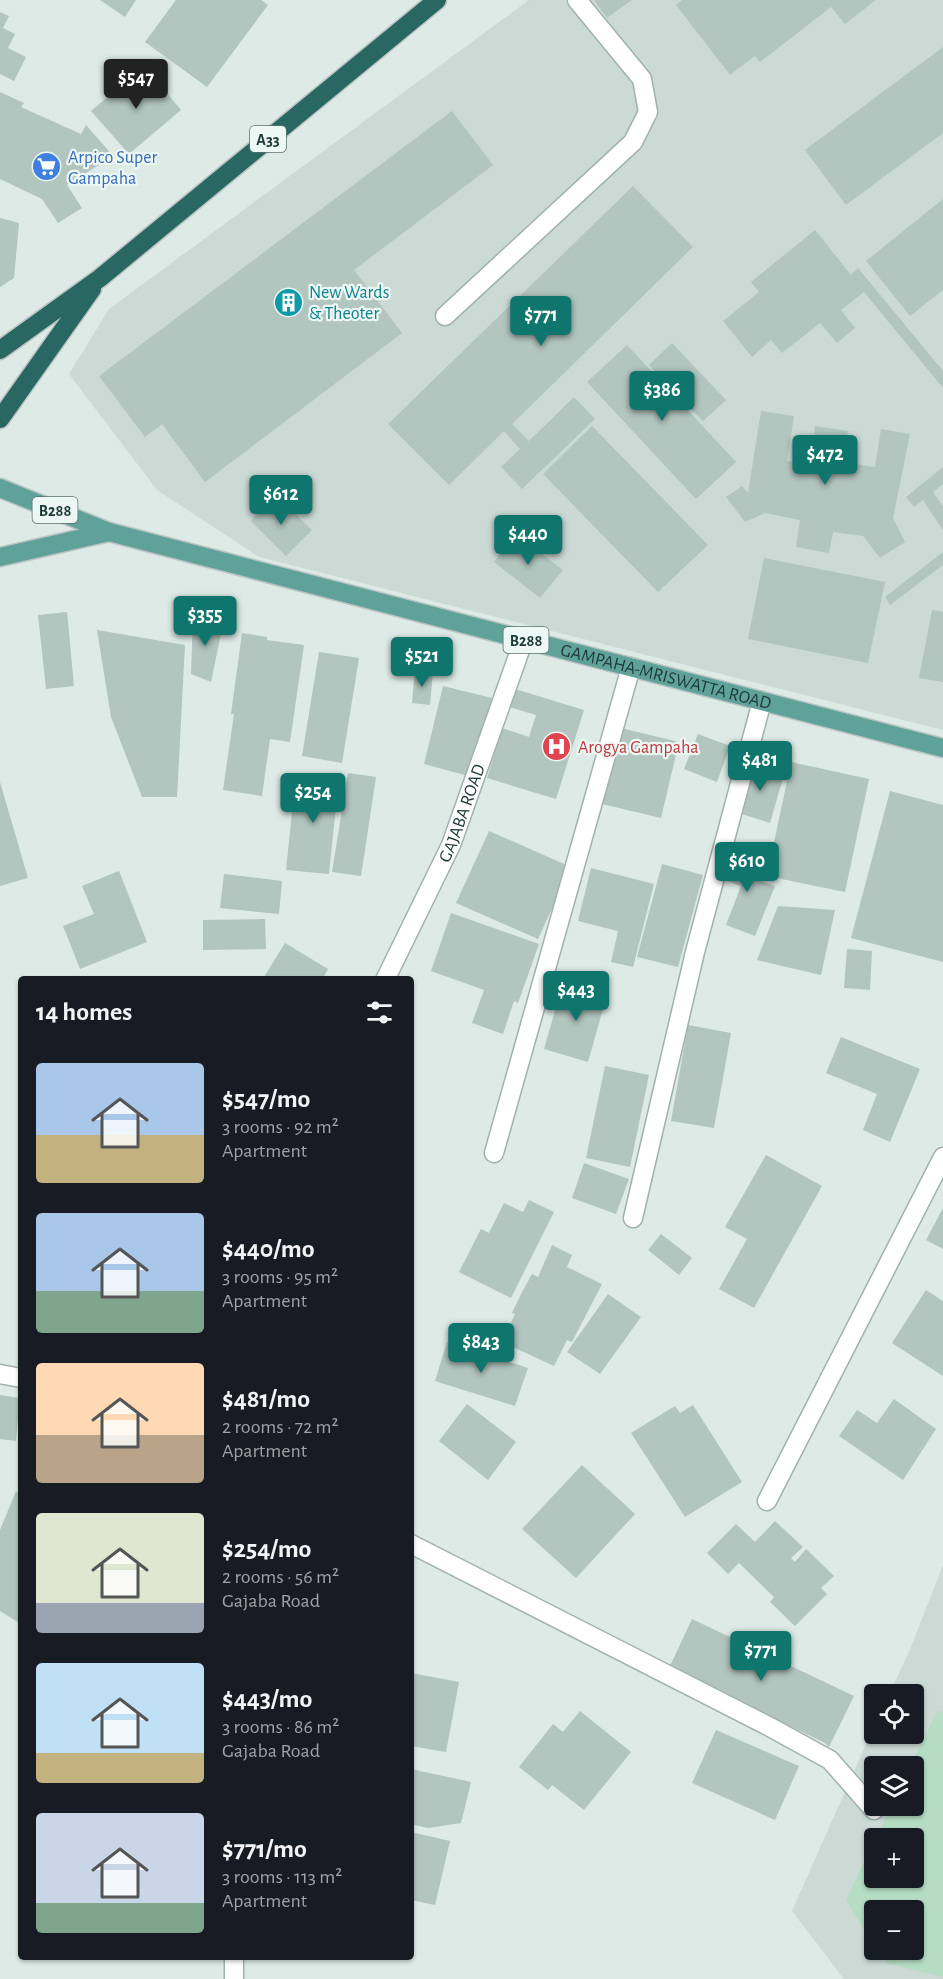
<!DOCTYPE html>
<meta charset="utf-8">
<style>
:root{--surface:#171b24;--page:#242831;--text:#f1f3f6;--muted:#9ea1a6;--accent:#0f766e}
body{margin:0;font-family:"Alegreya Sans",sans-serif;background:var(--page);color:var(--text);height:100vh;display:flex;flex-direction:column;font-size:22px;white-space:nowrap}
*{box-sizing:border-box;margin:0}
p{font-size:20px;color:var(--muted)}
.icon{flex:none;width:33px;height:33px;fill:none;stroke:currentColor;stroke-width:2;stroke-linecap:round;stroke-linejoin:round}
.map{position:relative;flex:1;overflow:hidden}
.details{position:absolute;left:18px;top:976px;width:396px;height:984px;display:flex;flex-direction:column;background:var(--surface);border-radius:6px;box-shadow:0 2px 4px #0004}
.details>*{flex:none}
.fabs{position:absolute;left:864px;top:1684px;display:grid;gap:12px}
.fabs a{display:grid;place-items:center;width:60px;height:60px;border-radius:6px;background:var(--surface);box-shadow:0 2px 4px #0004;font-size:30px}
.price{position:absolute;translate:-50% -51px;padding:0 14px;border-radius:6px;background:var(--accent);color:#fff;font-size:20px;line-height:39px;filter:drop-shadow(0 2px 3px #0008)}
.price::after{content:'';position:absolute;left:50%;top:36px;width:18px;height:14px;margin-left:-9px;background:inherit;clip-path:polygon(0 0,100% 0,50% 100%)}
.price.on{background:#222;color:#fff}
ul{padding:0;list-style:none}
li{display:flex;align-items:center;gap:18px;height:150px;padding:0 18px}
li span{display:grid;place-items:center;flex:none;width:168px;height:120px;border-radius:6px;color:#555}
li>.icon{margin-inline-start:auto}
span .icon{width:72px;height:72px;fill:#fffc;stroke-width:1}
li b{font-size:26px}
h2{display:flex;justify-content:space-between;align-items:center;height:72px;padding:0 18px;font-size:26px}
.map>svg:first-child{display:block}
.built{fill:#cbdad5;fill-rule:evenodd}
.green{fill:#b4ddc4}
.building{fill:#b2c5bf}
.lines{fill:none;stroke-linecap:round;stroke-linejoin:round}
.minor-casing{stroke:#a0b2ae;stroke-width:21}
.major-casing{stroke:#bcc4c3;stroke-width:21}
.highway-casing{stroke:#bcc4c3;stroke-width:21}
.minor{stroke:#fff;stroke-width:18}
.major{stroke:#5fa299;stroke-width:18}
.highway{stroke:#296762;stroke-width:18}
.labels{text-anchor:middle;stroke-width:4.5;stroke-linejoin:round;paint-order:stroke}
.shield{fill:#edf7f3;stroke:#5c736f;stroke-width:1.5}
.shield-label{font-size:16px;font-weight:bold;fill:#1e3a36}
.shop-label{font-size:18px;fill:#366cbe;stroke:#edf7f3;text-anchor:start}
.culture-label{font-size:18px;fill:#0d838f;stroke:#edf7f3;text-anchor:start}
.street-label{font-size:18px;fill:#1e3a36;stroke:#edf7f3}
.health-label{font-size:18px;fill:#be3a42;stroke:#edf7f3;text-anchor:start}
</style>
<div class="map">
<svg width="943" height="1979" viewBox="0 0 943 1979">
<rect width="100%" height="100%" fill="#ddeae6"/>
<!-- built -->
<path class="built" d="M529,0H943V730L259,557L157,490L69,374L109,309Z
M943,1565V1979H844L792,1911L874,1726V1734H914V1695H889L909,1652ZM874,1767H914V1806H874ZM874,1839H914V1878H874ZM874,1911H914V1950H874Z"/>
<!-- green -->
<path class="green" d="M938,1710L943,1713V1977L886,1963L878,1950H914V1911H874V1945L846,1900L874,1841V1878H914V1839H876L891,1806H914V1767H910Z"/>
<!-- building -->
<path class="building" d="M100,0H136L125,17Z
M176,0H261L268,5L207,87L145,42Z
M594,0H632L607,18Z
M682,0H876L845,24L831,7L760,62L755,56L730,75L676,5Z
M0,12L9,16L3,28L15,34L8,48L26,57L14,81L0,74Z
M943,47V133L846,205L805,150Z
M144,66L181,110L129,154L91,111Z
M0,92L24,103L21,107L81,134L86,125L113,156L67,185L82,208L58,223L42,199L0,179Z
M452,111L493,165L354,270L402,333L205,482L162,424L145,437L99,376Z
M633,186L693,247L512,424L529,441L574,397L595,419L522,489L501,467L520,449L504,431L449,485L388,424Z
M943,199V290L910,316L866,261Z
M0,218L19,223L14,278L0,287Z
M815,230L851,275L858,268L943,371V388L864,292L841,310L855,328L837,343L820,323L782,353L771,340L752,357L723,321L759,292L751,282Z
M672,343L726,400L703,421L649,365Z
M627,345L736,462L696,499L587,382Z
M761,411L794,416L787,461L809,464L815,426L848,431L843,462L875,467L881,429L910,434L893,518L905,542L880,558L863,536L833,532L829,553L796,547L800,520L765,513L745,522L726,497L742,486L748,493Z
M592,426L708,545L658,592L543,474Z
M943,467V484L933,492L943,506V530L923,500L914,507L906,497Z
M276,495L312,530L286,556L251,521Z
M516,534L563,570L540,598L494,562Z
M943,552V565L890,605L885,597Z
M764,558L885,582L868,663L748,639Z
M932,610L943,612V682L919,678Z
M67,612L74,686L46,689L38,615Z
M193,617L223,624L211,682L191,674Z
M97,630L185,645L177,797H142L111,717Z
M242,633L267,637V640L304,645L290,742L270,739L262,796L223,790L234,714H231Z
M319,652L359,658L342,763L302,756Z
M415,670L433,672L430,705L412,703Z
M443,686L492,698L472,777L424,764Z
M515,689L584,710L556,799L487,778L502,728L529,737L536,715L509,707Z
M621,728L679,742L661,818L602,804Z
M698,734L730,746L717,782L684,769Z
M751,760L785,771L770,823L735,812Z
M791,762L869,779L845,892L767,876Z
M348,773L376,777L361,876L332,872Z
M296,774L339,778L329,874L286,870Z
M0,782L28,878L0,886Z
M890,791L943,805V962L851,938Z
M489,831L571,867L538,939L456,903Z
M729,853L768,868L763,882L775,886L755,936L726,925L741,886L719,878Z
M662,864L703,875L678,967L637,957Z
M591,868L654,884L633,967L611,962L618,931L578,921Z
M119,871L147,942L80,969L63,926L94,914L82,886Z
M224,874L282,881L279,914L220,908Z
M778,906L835,910L821,975L757,960Z
M451,913L539,944L518,1003L514,1001L503,1034L472,1023L484,990L431,971Z
M265,919L266,949L203,950V920Z
M285,943L328,969L322,980H262Z
M847,949L872,951L870,990L844,988Z
M563,983L607,995L588,1062L544,1049Z
M688,1025L731,1033L714,1128L671,1121Z
M841,1037L920,1069L890,1142L863,1130L877,1094L826,1073Z
M605,1066L649,1075L630,1167L586,1158Z
M766,1155L822,1186L754,1308L719,1289L747,1239L725,1227Z
M584,1163L629,1179L616,1214L572,1198Z
M529,1200L554,1212L511,1298L459,1272L481,1229L489,1233L504,1203L523,1212Z
M943,1208V1249L926,1240Z
M661,1234L692,1258L679,1275L648,1250Z
M552,1245L572,1255L567,1267L602,1284L572,1342L567,1340L554,1366L502,1342L515,1314L512,1313L522,1292L532,1274L538,1277Z
M926,1290L943,1301V1376L892,1343Z
M608,1294L641,1317L600,1374L567,1352Z
M447,1342L528,1368L515,1406L435,1381Z
M0,1395L20,1398L16,1441L0,1439Z
M894,1399L936,1429L903,1480L839,1436L857,1410L877,1423Z
M467,1404L516,1442L488,1480L439,1441Z
M693,1405L742,1482L685,1517L631,1433L675,1406L680,1413Z
M582,1465L635,1514L576,1578L522,1529Z
M16,1491L21,1495V1624L0,1611V1530Z
M775,1521L803,1547L791,1558L795,1562L806,1549L834,1576L821,1588L827,1594L795,1626L770,1602L774,1597L739,1563L728,1574L707,1553L736,1524L755,1542Z
M692,1619L854,1696L829,1747L825,1743L669,1668Z
M411,1673L459,1682L446,1752L411,1746Z
M580,1711L631,1752L584,1810L552,1785L548,1790L519,1767L553,1724L563,1732Z
M716,1730L799,1766L775,1820L692,1783Z
M411,1769L471,1782L461,1823L428,1828L411,1824Z
M411,1832L450,1841L435,1905L411,1900Z"/>
<g class="lines">
<defs>
<g id="minor">
<path d="M445,316L633,142L648,112L642,79L577,0"/>
<path id="s1" d="M385,980L451,845L524,639"/>
<path d="M494,1153L631,667"/>
<path d="M633,1218L695,952L762,701"/>
<path d="M0,1374L21,1378"/>
<path d="M767,1501L943,1157"/>
<path d="M411,1544L770,1727L830,1760L874,1810"/>
<path d="M234,1979V1958"/>
</g>
<g id="major">
<path id="s2" d="M0,488L109,532L943,748"/>
<path d="M0,557L109,532"/>
</g>
<path id="highway" d="M0,350L100,278L437,0
M0,419L92,289"/>
</defs>
<!-- minor casing -->
<use href="#minor" class="minor-casing"/>
<!-- major casing -->
<use href="#major" class="major-casing"/>
<!-- highway casing -->
<use href="#highway" class="highway-casing"/>
<!-- minor -->
<use href="#minor" class="minor"/>
<!-- major -->
<use href="#major" class="major"/>
<!-- highway -->
<use href="#highway" class="highway"/>
</g>
<!-- icons -->
<defs>
<symbol id="supermarket-disc" viewBox="-11 -11 22 22"><circle r="9.5" fill="#3f7fe0" stroke="#edf7f3"/><path d="M-6-5.5h2.5l.6 2H6L4.5 2H-2.5L-4.4-4H-6ZM-1.5 3.2a1.3 1.3 0 1 0 .1 0ZM3 3.2a1.3 1.3 0 1 0 .1 0Z" fill="#fff"/></symbol>
<symbol id="building-disc" viewBox="-11 -11 22 22"><circle r="9.5" fill="#0f9aa8" stroke="#edf7f3"/><path d="M-4-6H4V6H1V3H-1V6H-4ZM-2.5-4.3h1.7v1.8h-1.7ZM.8-4.3h1.7v1.8H.8ZM-2.5-1h1.7V.8h-1.7ZM.8-1h1.7V.8H.8Z" fill="#fff"/></symbol>
<symbol id="hospital-disc" viewBox="-11 -11 22 22"><circle r="9.5" fill="#e0444e" stroke="#edf7f3"/><path d="M-5-5h3v3.5h4V-5h3V5h-3V1.5h-4V5h-3Z" fill="#fff"/></symbol>
</defs>
<g fill-rule="evenodd">
<use href="#supermarket-disc" x="30" y="150" width="33" height="33"/>
<use href="#building-disc" x="272" y="286" width="33" height="33"/>
<use href="#hospital-disc" x="540" y="730" width="33" height="33"/>
</g>
<g class="labels">
<!-- shield labels -->
<g class="shield">
<rect x="250" y="126" width="36" height="26" rx="4.5"/>
<rect x="32.5" y="497" width="45" height="26" rx="4.5"/>
<rect x="503.5" y="627" width="45" height="26" rx="4.5"/>
</g>
<g class="shield-label">
<text x="268" y="145">A33</text>
<text x="55" y="516">B288</text>
<text x="526" y="646">B288</text>
</g>
<!-- shop labels -->
<g class="shop-label">
<text x="68" y="163">Arpico Super<tspan x="68" dy="21">Gampaha</tspan></text>
</g>
<!-- culture labels -->
<g class="culture-label">
<text x="309" y="298">New Wards<tspan x="309" dy="21">&amp; Theoter</tspan></text>
</g>
<!-- street labels -->
<g class="street-label">
<text dy="6" stroke="none"><textPath href="#s2" startOffset="693">GAMPAHA-MRISWATTA ROAD</textPath></text>
<text dy="6" stroke="none"><textPath href="#s1" startOffset="184">GAJABA ROAD</textPath></text>
</g>
<!-- health labels -->
<g class="health-label">
<text x="578" y="753">Arogya Gampaha</text>
</g>
</g>
</svg>
<div class="fabs">
<a><svg class="icon" aria-label="locate" viewBox="0 0 24 24"><circle cx="12" cy="12" r="6"/><path d="M12 2v4M12 18v4M2 12h4M18 12h4"/></svg></a>
<a><svg class="icon" aria-label="layers" viewBox="0 0 24 24"><path d="M12 4l9 5-9 5-9-5zM3 14l9 5 9-5"/></svg></a>
<a>+</a>
<a>−</a>
</div>
<b class="price on" style="left:136px;top:110px">$547</b>
<b class="price" style="left:541px;top:347px">$771</b>
<b class="price" style="left:662px;top:422px">$386</b>
<b class="price" style="left:825px;top:486px">$472</b>
<b class="price" style="left:281px;top:526px">$612</b>
<b class="price" style="left:528px;top:566px">$440</b>
<b class="price" style="left:205px;top:647px">$355</b>
<b class="price" style="left:422px;top:688px">$521</b>
<b class="price" style="left:760px;top:792px">$481</b>
<b class="price" style="left:313px;top:824px">$254</b>
<b class="price" style="left:747px;top:893px">$610</b>
<b class="price" style="left:576px;top:1022px">$443</b>
<b class="price" style="left:481px;top:1374px">$843</b>
<b class="price" style="left:761px;top:1682px">$771</b>
<section class="details">
<h2>14 homes<svg class="icon" aria-label="filters" viewBox="0 0 24 24"><path d="M4 7h16M4 17h16"/><circle cx="9" cy="7" r="2"/><circle cx="15" cy="17" r="2"/></svg></h2>
<ul>
<li><span style="background:linear-gradient(#a9c7e8 60%,#c2b280 0)"><svg class="icon" aria-label="home" viewBox="0 0 24 24"><path d="M3 11l9-7 9 7M6 9v11h12V9"/></svg></span><div><b>$547/mo</b><p>3 rooms · 92 m²</p><p>Apartment</p></div></li>
<li><span style="background:linear-gradient(#a9c7e8 65%,#7fa58c 0)"><svg class="icon" aria-label="home" viewBox="0 0 24 24"><path d="M3 11l9-7 9 7M6 9v11h12V9"/></svg></span><div><b>$440/mo</b><p>3 rooms · 95 m²</p><p>Apartment</p></div></li>
<li><span style="background:linear-gradient(#ffd9b3 60%,#b9a48a 0)"><svg class="icon" aria-label="home" viewBox="0 0 24 24"><path d="M3 11l9-7 9 7M6 9v11h12V9"/></svg></span><div><b>$481/mo</b><p>2 rooms · 72 m²</p><p>Apartment</p></div></li>
<li><span style="background:linear-gradient(#dfe7d0 75%,#9aa5b1 0)"><svg class="icon" aria-label="home" viewBox="0 0 24 24"><path d="M3 11l9-7 9 7M6 9v11h12V9"/></svg></span><div><b>$254/mo</b><p>2 rooms · 56 m²</p><p>Gajaba Road</p></div></li>
<li><span style="background:linear-gradient(#bfe0f5 75%,#c2b280 0)"><svg class="icon" aria-label="home" viewBox="0 0 24 24"><path d="M3 11l9-7 9 7M6 9v11h12V9"/></svg></span><div><b>$443/mo</b><p>3 rooms · 86 m²</p><p>Gajaba Road</p></div></li>
<li><span style="background:linear-gradient(#c9d6e8 75%,#7fa58c 0)"><svg class="icon" aria-label="home" viewBox="0 0 24 24"><path d="M3 11l9-7 9 7M6 9v11h12V9"/></svg></span><div><b>$771/mo</b><p>3 rooms · 113 m²</p><p>Apartment</p></div></li>
</ul>
</section>
</div>
